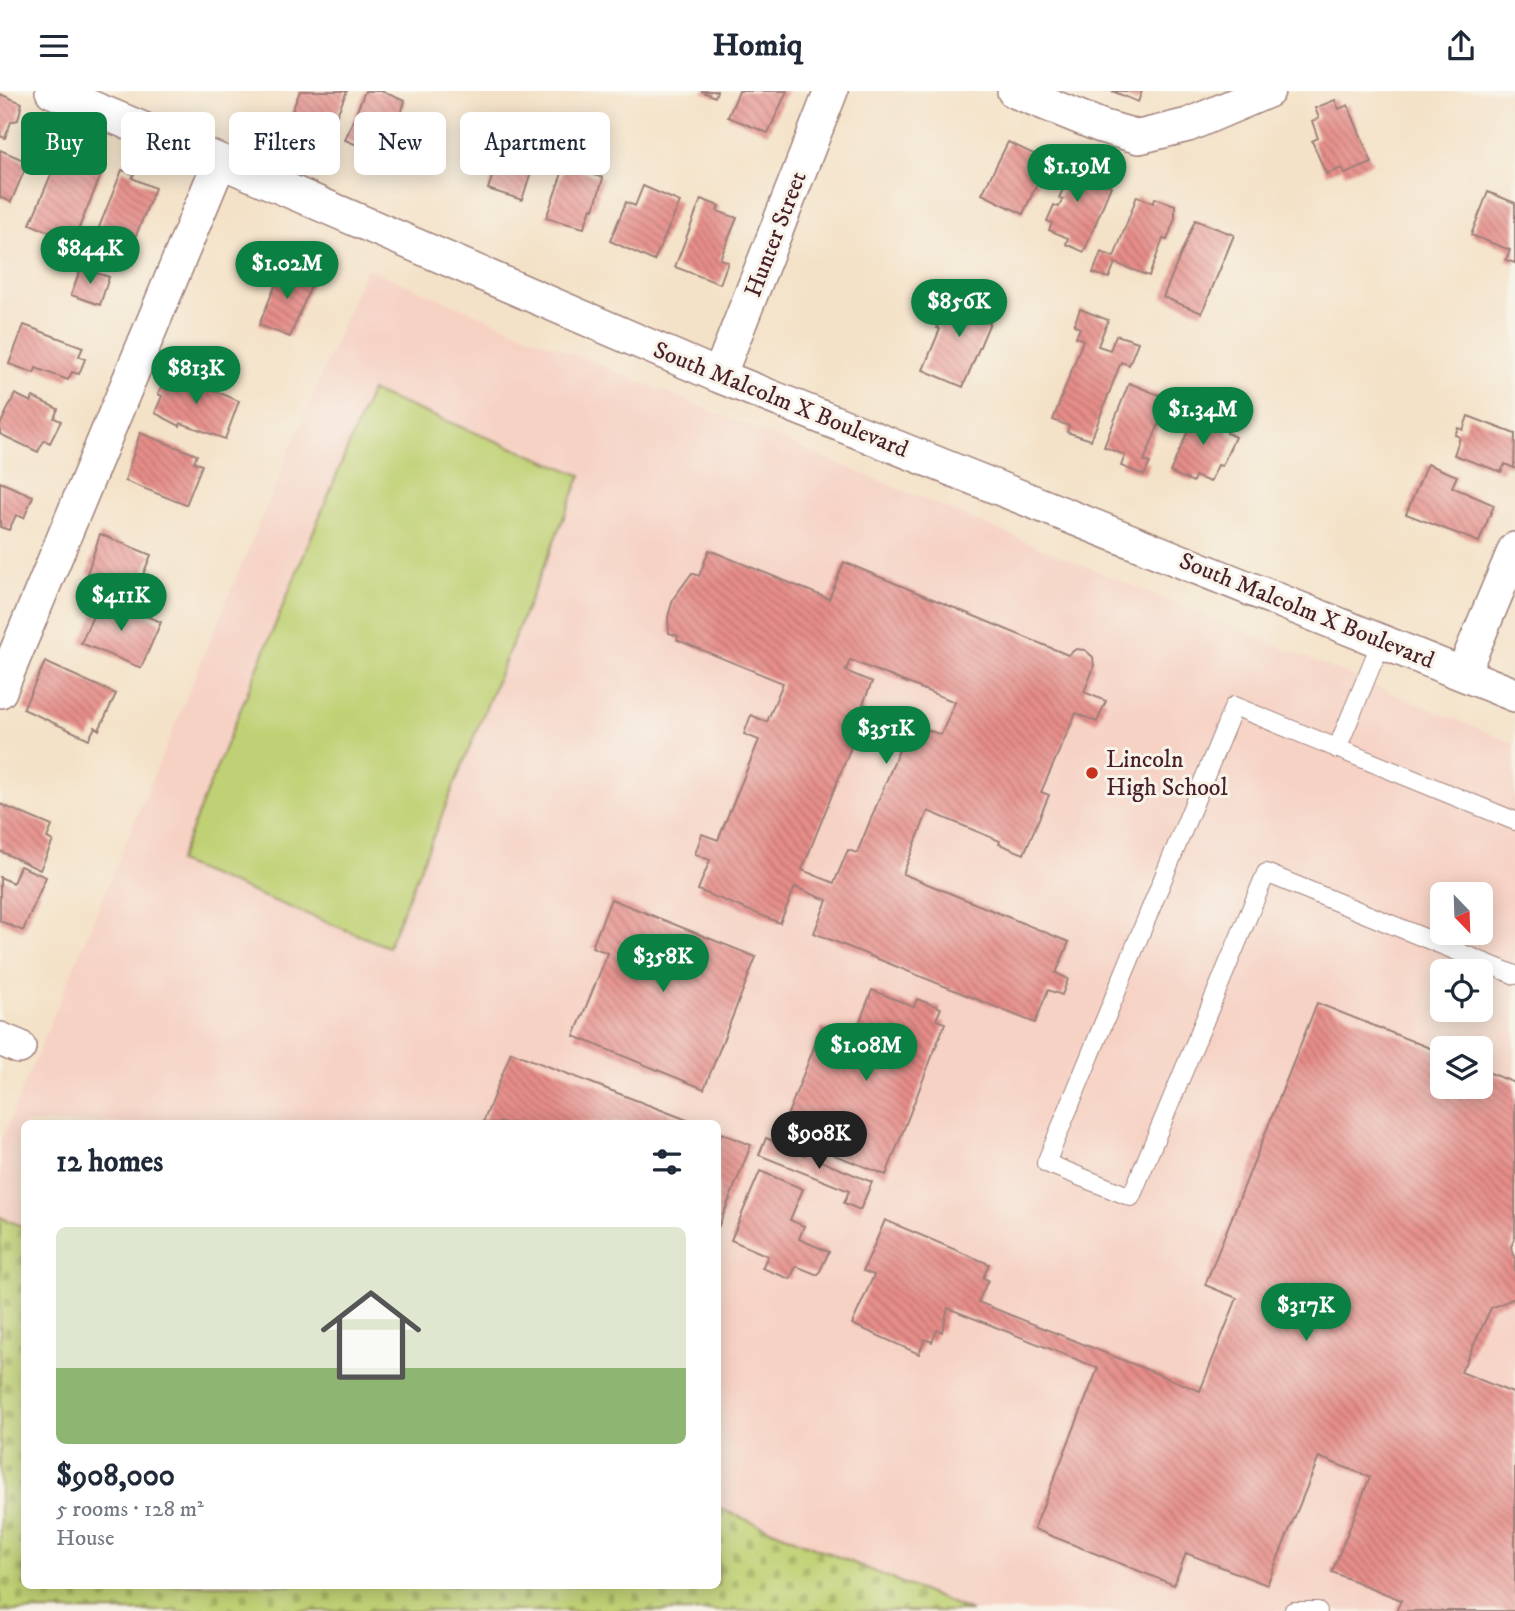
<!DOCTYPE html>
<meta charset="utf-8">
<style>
:root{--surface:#fff;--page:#f6f6f7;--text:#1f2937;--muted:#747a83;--accent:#0b8043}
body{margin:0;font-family:"IM FELL DW Pica",serif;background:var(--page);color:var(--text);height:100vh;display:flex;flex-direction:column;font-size:26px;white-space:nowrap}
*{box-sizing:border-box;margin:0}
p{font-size:23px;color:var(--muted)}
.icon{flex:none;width:38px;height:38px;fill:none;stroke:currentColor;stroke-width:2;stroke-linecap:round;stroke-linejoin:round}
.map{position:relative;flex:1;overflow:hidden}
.side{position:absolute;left:21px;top:1029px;width:700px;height:469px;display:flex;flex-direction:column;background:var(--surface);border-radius:10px;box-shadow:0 4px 18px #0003}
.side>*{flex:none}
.hud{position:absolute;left:21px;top:21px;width:700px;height:63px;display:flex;gap:14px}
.needle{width:46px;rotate:157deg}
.controls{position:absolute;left:1430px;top:791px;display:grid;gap:14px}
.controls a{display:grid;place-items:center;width:63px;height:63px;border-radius:10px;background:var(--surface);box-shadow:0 4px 18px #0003;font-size:35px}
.price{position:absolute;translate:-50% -60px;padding:0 16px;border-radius:24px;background:var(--accent);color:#fff;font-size:23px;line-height:46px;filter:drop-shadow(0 2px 4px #0008)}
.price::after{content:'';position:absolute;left:50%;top:42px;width:21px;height:16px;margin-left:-10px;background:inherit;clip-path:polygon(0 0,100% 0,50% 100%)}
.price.selected{background:#222;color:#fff}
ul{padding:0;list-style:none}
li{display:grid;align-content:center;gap:14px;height:371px;padding:0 35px}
li span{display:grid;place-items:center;height:217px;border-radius:10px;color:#555}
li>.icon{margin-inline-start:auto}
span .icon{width:126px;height:126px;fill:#fffc;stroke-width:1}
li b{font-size:30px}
h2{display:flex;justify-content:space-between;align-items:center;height:84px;padding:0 35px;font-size:30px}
.tag{padding:0 24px;border-radius:10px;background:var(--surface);box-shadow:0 4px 18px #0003;font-size:24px;line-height:63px}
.tag.selected{background:var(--accent);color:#fff}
header{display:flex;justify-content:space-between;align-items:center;height:91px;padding:0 35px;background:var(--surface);font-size:32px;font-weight:800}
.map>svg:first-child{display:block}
.built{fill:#f6d2c4;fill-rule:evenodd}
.green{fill:#c0d174;stroke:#857850;stroke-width:2}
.cemetery{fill:url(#cemetery-stones);stroke:#857850;stroke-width:2}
.building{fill:url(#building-back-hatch);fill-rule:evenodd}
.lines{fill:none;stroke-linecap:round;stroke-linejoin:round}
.service-casing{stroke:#9f807a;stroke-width:20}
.minor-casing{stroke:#9f807a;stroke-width:36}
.service{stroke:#fff;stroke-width:18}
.minor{stroke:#fff;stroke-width:33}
.poi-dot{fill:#c8321e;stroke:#f7f3e8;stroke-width:2.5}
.labels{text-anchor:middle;stroke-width:6;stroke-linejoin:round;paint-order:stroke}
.street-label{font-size:24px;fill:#4a1f2b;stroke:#f7f3e8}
.poi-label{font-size:24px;fill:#4a1f2b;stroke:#f7f3e8;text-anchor:start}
</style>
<header><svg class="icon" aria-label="menu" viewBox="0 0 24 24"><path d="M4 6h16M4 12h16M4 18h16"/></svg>Homiq<svg class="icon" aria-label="share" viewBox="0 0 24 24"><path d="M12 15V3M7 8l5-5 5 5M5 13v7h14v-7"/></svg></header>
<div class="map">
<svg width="1515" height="1520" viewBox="0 0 1515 1520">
<defs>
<pattern id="cemetery-stones" width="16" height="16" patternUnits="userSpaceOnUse" patternTransform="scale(1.75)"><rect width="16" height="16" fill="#c0d174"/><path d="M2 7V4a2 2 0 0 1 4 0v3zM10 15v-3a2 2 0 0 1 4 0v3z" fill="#a6b365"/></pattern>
<pattern id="building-back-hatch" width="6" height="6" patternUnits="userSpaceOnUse" patternTransform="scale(1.75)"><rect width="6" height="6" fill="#e68d89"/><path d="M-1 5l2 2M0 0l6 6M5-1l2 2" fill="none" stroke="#bc7370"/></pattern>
</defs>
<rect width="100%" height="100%" fill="#f7f3e8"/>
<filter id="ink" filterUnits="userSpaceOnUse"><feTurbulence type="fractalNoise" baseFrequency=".0143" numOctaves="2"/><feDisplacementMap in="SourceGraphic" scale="14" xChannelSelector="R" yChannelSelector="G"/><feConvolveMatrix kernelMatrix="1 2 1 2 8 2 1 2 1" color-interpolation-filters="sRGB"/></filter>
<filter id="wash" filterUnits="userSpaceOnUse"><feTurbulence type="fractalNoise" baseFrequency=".00686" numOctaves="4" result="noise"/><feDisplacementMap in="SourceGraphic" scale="28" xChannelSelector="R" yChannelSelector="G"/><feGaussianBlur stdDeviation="1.57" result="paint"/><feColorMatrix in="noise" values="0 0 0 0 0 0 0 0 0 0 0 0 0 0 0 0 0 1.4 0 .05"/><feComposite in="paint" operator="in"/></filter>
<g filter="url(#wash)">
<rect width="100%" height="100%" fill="#f4e2c8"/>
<!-- built -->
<path class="built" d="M366,177L1515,653V1520H971L718,1417V1032H24V1136L0,1126V1052ZM1442,803H1480V842H1442ZM1442,880H1480V919H1442ZM1442,957H1480V996H1442Z"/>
<!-- green -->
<path class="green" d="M371,300L581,384L388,856L178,771Z"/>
<!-- cemetery -->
<path class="cemetery" d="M0,1126L24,1136V1494H718V1417L971,1520H0Z"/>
<g id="blocks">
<!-- building -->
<path class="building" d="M300,0H347L329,43L289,27Z
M365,0H381L405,10L395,42L392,41L385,59L369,53L367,58L345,49Z
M701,0H717L715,6Z
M739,0H787L768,42L728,26Z
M1112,0H1142L1138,11Z
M0,3L22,12L18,29L11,31L5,47L0,45Z
M1335,9L1339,18L1348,14L1372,72L1345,83L1342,77L1326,83L1312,50L1318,47L1312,30L1319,27L1315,17Z
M495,31L542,46L522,109L488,98L497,71L488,68L491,57L487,56Z
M1008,51L1042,67L1032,88L1038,91L1023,123L982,103Z
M0,59L28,71L11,111L0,106Z
M61,60L104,77L73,151L30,133Z
M1058,68L1088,79L1086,85L1111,95L1084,161L1066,153L1068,147L1049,139L1052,132L1047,130L1054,114L1059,116L1063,108L1059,107L1064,96L1049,90Z
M565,74L603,87L594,118L591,117L584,137L546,127Z
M122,79L134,83L132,87L155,97L131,157L121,154L119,159L94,149Z
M643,95L680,111L654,170L610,150L626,111L635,115Z
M1488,101L1515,112V172L1506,169L1510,159L1471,144Z
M1137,105L1153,112L1155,107L1175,114V127L1167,149L1163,148L1149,185L1115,172L1109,187L1093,182L1101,161L1114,166Z
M701,108L719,115L717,120L737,127L720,168L728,171L720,193L675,176Z
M1195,129L1234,144L1202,222L1163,206Z
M284,173L315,185L290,246L259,234Z
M81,177L109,186L100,214L71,204Z
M957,201L996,217L963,296L923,279L940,238L937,237L945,217L949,219Z
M1080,218L1108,229L1098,255L1110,259L1116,244L1138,251L1129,274L1121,271L1091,349L1067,341L1069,335L1053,329L1083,249L1076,246L1080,237L1074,234Z
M24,234L83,256L79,265L85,268L79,283L72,281L68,289L36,277L34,282L9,273Z
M168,280L239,310L225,348L181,332L180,335L155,322L162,305L158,303Z
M1129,292L1169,308L1144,370L1150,372L1144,384L1121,375L1125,364L1104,356Z
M15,303L31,311L33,306L58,318L54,327L61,330L50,352L44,349L38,361L0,343V334Z
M1198,317L1231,332L1227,342L1235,346L1222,375L1218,374L1210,391L1195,385L1193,391L1170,381Z
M1468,325L1515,343L1514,377L1505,373L1501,381L1454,364L1460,346L1455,344L1458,337L1463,339Z
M140,342L197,364L194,371L202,374L186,414L125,390Z
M1427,373L1457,385L1452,396L1494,414L1479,451L1406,423Z
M0,391L33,405L24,427L16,424L9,439L0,436Z
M100,443L151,464L135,503L87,483Z
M709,459L829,508L844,471L1068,564L1076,558L1085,559L1093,566L1094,576L1084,601L1106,610L1097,631L1076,622L1041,701L1049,704L1024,763L999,753L1000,750L928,720L903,783L1069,851L1056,882L1068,888L1062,904L1048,899L1035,932L814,842L827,809L795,796L780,832L698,799L710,769L695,763L702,743L718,749L759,649L744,643L751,624L767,631L783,592L677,549L678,545L669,542L668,526L673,508L692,482L699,485ZM850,569L955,611L941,644L910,632L857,762L848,759L834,792L802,779L859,636L866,614L863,613L872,591L846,580Z
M101,506L161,531L141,577L81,552Z
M45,571L116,603L99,639L95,636L89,648L23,618Z
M0,713L52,735L47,747L53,750L40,779L0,760Z
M20,775L46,786L23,840L0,830V786L13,792Z
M611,808L756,866L704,998L574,945L608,862L592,856Z
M872,899L914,916L917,908L941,917L936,929L945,932L886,1084L780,1043L822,936L853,948Z
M1317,912L1442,962V996H1480V978L1515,992V1146L1511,1156L1515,1166V1207L1491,1217L1461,1281L1515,1303V1520H1396L1401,1509L1332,1481L1370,1386L1319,1366L1267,1494L1186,1462L1174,1494L1034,1438L1098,1277L948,1217L942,1241L937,1239L932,1251L925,1248L919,1263L852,1233L874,1184L863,1180L885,1129L989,1173L983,1187L988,1189L978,1211L1200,1300L1237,1207L1205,1194Z
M511,961L695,1032H483Z
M718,1041L751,1054L718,1137Z
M766,1047L805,1064L808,1056L821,1061L818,1069L872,1091L860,1119L844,1112L849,1100L759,1064Z
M760,1080L803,1098L790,1129L804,1135L799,1148L829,1161L818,1184L796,1175L790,1188L762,1177L768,1165L731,1149Z"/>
</g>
</g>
<g filter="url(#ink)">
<use href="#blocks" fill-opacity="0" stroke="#9f807a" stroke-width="2"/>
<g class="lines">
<defs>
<path id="service" d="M1337,658L1382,549
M1515,730L1234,615L1046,1072L1131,1106L1266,782L1515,884
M1293,1520H1318"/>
<path id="minor" d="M52,0L220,70L719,285L1515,604
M1014,0L1101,35L1139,46L1188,34L1268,0
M719,285L831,0
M1463,582L1515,458
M0,600L220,70
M0,948L19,956"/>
</defs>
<!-- service casing -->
<use href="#service" class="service-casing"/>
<!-- minor casing -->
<use href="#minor" class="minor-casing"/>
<!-- service -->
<use href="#service" class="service"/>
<!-- minor -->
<use href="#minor" class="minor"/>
</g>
</g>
<!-- markers -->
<circle class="poi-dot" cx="1092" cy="682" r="7"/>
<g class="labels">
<!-- street labels -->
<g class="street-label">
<text transform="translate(775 143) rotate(-69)" y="8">Hunter Street</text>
<text transform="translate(781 308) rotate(22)" y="8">South Malcolm X Boulevard</text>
<text transform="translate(1307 519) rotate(22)" y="8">South Malcolm X Boulevard</text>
</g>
<!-- poi labels -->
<g class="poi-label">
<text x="1106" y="676">Lincoln<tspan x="1106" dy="28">High School</tspan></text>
</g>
</g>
</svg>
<div class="controls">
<a><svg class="needle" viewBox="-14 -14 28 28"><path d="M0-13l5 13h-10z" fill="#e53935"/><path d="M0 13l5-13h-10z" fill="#747a83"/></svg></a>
<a><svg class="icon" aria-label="locate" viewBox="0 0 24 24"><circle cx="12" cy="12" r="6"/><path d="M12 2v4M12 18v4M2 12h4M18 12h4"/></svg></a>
<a><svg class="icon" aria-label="layers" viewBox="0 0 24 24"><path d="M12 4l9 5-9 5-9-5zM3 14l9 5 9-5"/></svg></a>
</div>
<b class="price" style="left:1077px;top:113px">$1.19M</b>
<b class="price" style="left:90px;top:195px">$844K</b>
<b class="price" style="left:287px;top:210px">$1.02M</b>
<b class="price" style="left:959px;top:248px">$856K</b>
<b class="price" style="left:196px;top:315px">$813K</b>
<b class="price" style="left:1203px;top:356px">$1.34M</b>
<b class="price" style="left:121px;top:542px">$411K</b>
<b class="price" style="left:886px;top:675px">$351K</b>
<b class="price" style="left:663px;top:903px">$358K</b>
<b class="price" style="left:866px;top:992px">$1.08M</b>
<b class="price selected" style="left:819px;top:1080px">$908K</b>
<b class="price" style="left:1306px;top:1252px">$317K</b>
<div class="hud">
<a class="tag selected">Buy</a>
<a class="tag">Rent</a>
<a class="tag">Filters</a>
<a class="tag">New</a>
<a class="tag">Apartment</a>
</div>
<section class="side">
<h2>12 homes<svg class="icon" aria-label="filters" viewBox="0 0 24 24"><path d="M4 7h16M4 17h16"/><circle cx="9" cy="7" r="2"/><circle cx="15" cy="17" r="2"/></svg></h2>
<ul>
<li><span style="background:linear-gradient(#dfe7d0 65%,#8fb573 0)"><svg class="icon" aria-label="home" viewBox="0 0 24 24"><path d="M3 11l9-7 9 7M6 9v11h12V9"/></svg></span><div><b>$908,000</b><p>5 rooms · 128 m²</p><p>House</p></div></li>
</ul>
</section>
</div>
